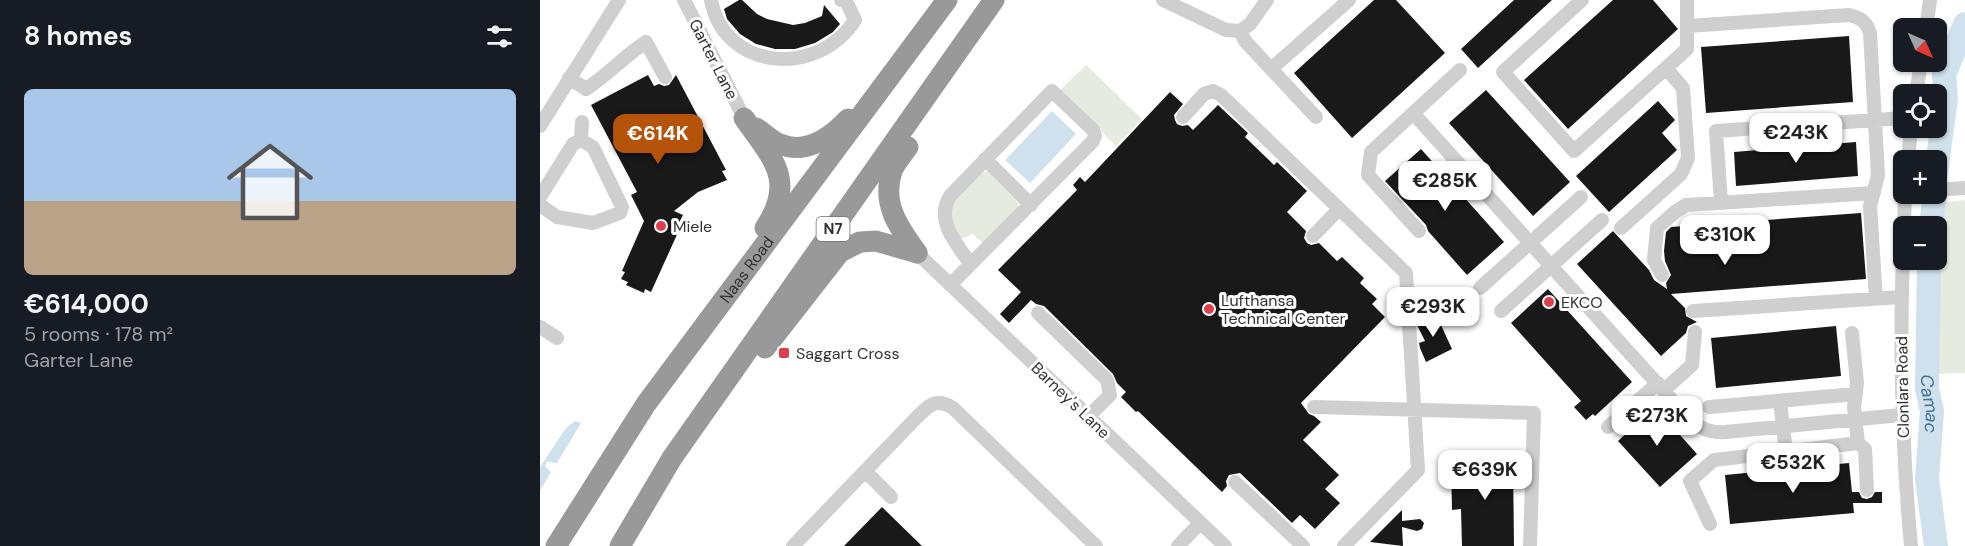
<!DOCTYPE html>
<meta charset="utf-8">
<style>
:root{--surface:#171b24;--page:#20242c;--text:#f1f3f6;--muted:#9ea1a6;--line:#363941;--accent:#b45309}
body{margin:0;font-family:"DM Sans",sans-serif;background:var(--page);color:var(--text);height:100vh;display:flex;flex-direction:column;font-size:22px;white-space:nowrap}
*{box-sizing:border-box;margin:0}
p{font-size:20px;color:var(--muted)}
.icon{flex:none;width:33px;height:33px;fill:none;stroke:currentColor;stroke-width:2;stroke-linecap:round;stroke-linejoin:round}
.map{position:relative;flex:1;overflow:hidden}
.details{display:flex;flex-direction:column;background:var(--surface);width:540px}
.details>*{flex:none}
.needle{width:39px;rotate:135deg}
.fabs{position:absolute;left:1353px;top:18px;display:grid;gap:12px}
.fabs a{display:grid;place-items:center;width:54px;height:54px;border-radius:9px;background:var(--surface);box-shadow:0 2px 4px #0004;font-size:30px}
.price{position:absolute;translate:-50% -51px;padding:0 14px;border-radius:12px;background:#fff;color:#222;font-size:20px;line-height:39px;filter:drop-shadow(0 2px 3px #0008)}
.price::after{content:'';position:absolute;left:50%;top:36px;width:18px;height:14px;margin-left:-9px;background:inherit;clip-path:polygon(0 0,100% 0,50% 100%)}
.price.current{background:var(--accent);color:#fff}
ul{padding:0;list-style:none}
li{display:grid;align-content:center;gap:12px;height:318px;padding:0 24px}
li+li{border-top:2px solid var(--line)}
li span{display:grid;place-items:center;height:186px;border-radius:9px;color:#555}
li>.icon{margin-inline-start:auto}
span .icon{width:108px;height:108px;fill:#fffc;stroke-width:1}
li b{font-size:26px}
h2{display:flex;justify-content:space-between;align-items:center;height:72px;padding:0 24px;font-size:26px}
main{display:flex;flex:1;min-height:0}
.map>svg:first-child{display:block}
.green{fill:#e5ebde}
.water{fill:#cfe1ec}
.lines{fill:none;stroke-linecap:round;stroke-linejoin:round}
.river{stroke:#cfe1ec;stroke-width:24}
.building{fill:#191919}
.minor{stroke:#cfcfcf;stroke-width:14}
.highway{stroke:#999;stroke-width:21}
.poi-dot{fill:#de3f4d;stroke:#fff;stroke-width:2}
.labels{text-anchor:middle;stroke-width:6;stroke-linejoin:round;paint-order:stroke}
.shield{fill:#fff;stroke:#707070;stroke-width:1.5}
.shield-label{font-size:15px;font-weight:bold;fill:#323232}
.street-label{font-size:16px;fill:#323232;stroke:#fff}
.poi-label{font-size:16px;fill:#323232;stroke:#fff;text-anchor:start}
.water-label{font-size:18px;font-style:italic;fill:#427492;stroke:#fff}
</style>
<main>
<section class="details">
<h2>8 homes<svg class="icon" aria-label="filters" viewBox="0 0 24 24"><path d="M4 7h16M4 17h16"/><circle cx="9" cy="7" r="2"/><circle cx="15" cy="17" r="2"/></svg></h2>
<ul>
<li><span style="background:linear-gradient(#a9c7e8 60%,#b9a48a 0)"><svg class="icon" aria-label="home" viewBox="0 0 24 24"><path d="M3 11l9-7 9 7M6 9v11h12V9"/></svg></span><div><b>€614,000</b><p>5 rooms · 178 m²</p><p>Garter Lane</p></div></li>
</ul>
</section>
<div class="map">
<svg width="1425" height="546" viewBox="0 0 1425 546">
<rect width="100%" height="100%" fill="#fff"/>
<!-- green -->
<path class="green" d="M546,65L602,119L576,146L520,90Z
M447,171L478,203V209L444,244L433,234L421,239C418,234 414,228 412,223C404,202 429,185 442,173Z
M1425,200V373L1397,374L1380,370L1386,260H1396V226H1387L1388,204Z"/>
<!-- water -->
<path class="water" d="M512,111L536,134L490,183L465,160Z
M35,421L41,423L17,463L7,462L5,466L11,472L0,491V467L26,428Z"/>
<g class="lines">
<!-- river -->
<g class="river">
<path d="M1396,173L1406,98L1404,75L1425,24"/>
<path d="M1391,226L1395,194"/>
<path id="s1" d="M1389,260L1387,389L1392,411L1387,479L1396,546"/>
</g>
</g>
<!-- building -->
<path class="building" d="M199,0H202L217,14L227,19L253,25L265,23L282,16L284,5L300,24L293,32L275,43L255,49H235L216,44L200,34L187,19L184,9Z
M834,0H856L905,53L812,138L754,73Z
M974,0H1012L938,68L921,49Z
M1073,0H1113L1138,29L1028,129L984,80Z
M1309,36L1313,102L1166,113L1161,47Z
M108,75L114,86L119,84L124,86L129,85L136,75L186,170L182,171L187,180L158,192L134,211L143,215L137,227L140,228L111,292L105,289L104,293L86,285L88,282L81,279L85,272L82,271L104,221L91,195L97,192L51,105Z
M946,90L1030,182L993,216L909,123Z
M630,92L643,104L634,115L635,120L637,124L642,126L648,125L653,130L678,105L708,133L705,137L734,165L737,162L767,191L747,212L766,231L764,238L767,243L771,245L779,243L797,261L802,257L824,278L820,283L837,299L832,304L845,317L761,403L769,414L774,416L781,422L763,440L799,475L785,489L800,503L775,529L760,515L752,523L700,473L689,475L686,481L687,486L682,492L598,411L596,412L581,397L586,392L577,383L573,374L504,306L496,304L491,300L469,323L460,314L481,292L458,270L537,190L533,185L540,177L545,182Z
M1118,101L1135,120L1122,133L1137,150L1069,212L1036,176Z
M1316,142L1318,176L1196,186L1194,152Z
M881,149L964,242L927,275L888,231L886,225L845,181Z
M1321,213L1326,279L1131,294L1145,308L1146,316L1157,322L1148,326L1146,333L1121,356L1037,264L1073,231L1109,270L1114,280L1127,289L1126,283L1131,275L1125,261L1124,251L1126,232L1131,227Z
M1008,289L1092,382L1055,416L1053,414L1046,420L1034,407L1041,401L971,323Z
M895,312L912,349L886,362L880,348L879,343L885,341L878,327V320Z
M1296,326L1301,376L1176,388L1171,338Z
M1115,407L1157,454L1120,487L1078,441Z
M953,456H967V461H973L974,546H922L921,509L912,510L911,462L953,461Z
M1309,463L1312,492H1319L1322,498L1327,499L1332,497L1335,492H1342V503H1313L1314,513L1190,524L1185,475Z
M342,507L382,546H304Z
M862,510V521L880,519L884,523L882,529L877,531L862,527L863,546L830,542Z"/>
<g class="lines">
<!-- minor -->
<path class="minor" d="M144,0L204,118
M171,0C184,71 278,78 315,20L306,1L301,0
M623,0L686,30L700,31L710,24L727,0
M1042,0L963,72L1034,151L1126,68
M1148,26L1309,15C1321,18 1326,21 1330,33L1338,175L1330,206L1336,299
M1386,28L1390,0
M700,31L705,41L776,117
M731,69L809,0
M29,78L46,89C68,75 84,56 106,42L125,77
M1376,94L1381,62
M873,113L1150,420C1162,429 1170,433 1185,432L1361,415
M643,117L664,94L673,91L681,95L866,273L878,470L804,546
M0,126L79,0
M41,140L42,122
M445,159L491,205
M1368,160L1371,128
M1396,190L1425,188
M0,197L33,144L41,140L53,147L82,207L80,213L53,223L17,217L0,205
M1181,202L1176,131L1364,118
M1364,226L1365,194
M1081,228L1141,174L1148,158L1143,88L1126,68L1147,49V0
M1364,228C1359,336 1361,438 1371,546
M879,231L828,175L831,152L920,70
M773,236L799,209
M377,253L685,546
M1122,275L1114,260L1117,228L1135,212L1146,205L1334,193
M410,285L553,141L555,136L553,130L512,91L410,196C395,220 416,244 431,264
M940,288L1041,197
M961,311L1062,220
M1153,311L1361,297
M498,313L567,380L570,395L548,417
M0,327L17,338
M1312,333L1317,383L1314,407L1318,443
M1124,390L1152,365L1155,332
M1240,401L1246,452
M774,407L994,413L990,546
M1169,407L1316,394
M1068,427L1118,383
M325,471L351,497
M695,482L763,546
M1170,524L1150,481L1174,460L1318,443L1325,449L1327,490
M253,546L375,419C388,406 395,397 413,408L556,546
M638,546L660,523"/>
<!-- highway -->
<g class="highway">
<path d="M204,118C232,158 257,180 225,228"/>
<path d="M216,128C224,133 232,141 240,144C266,155 291,137 308,119"/>
<path d="M368,147C363,154 355,163 352,171C341,204 359,228 377,253"/>
<path d="M225,348L300,252L320,242L336,241L377,253"/>
<path id="s2" d="M16,546L106,404L407,0"/>
<path d="M80,546L132,458L454,0"/>
</g>
</g>
<!-- markers -->
<g class="poi-dot">
<circle cx="121" cy="226" r="6"/>
<circle cx="1009" cy="302" r="6"/>
<circle cx="669" cy="309" r="6"/>
<rect x="238" y="347" width="12" height="12" rx="3"/>
</g>
<g class="labels">
<!-- shield labels -->
<rect class="shield" x="276.5" y="217" width="33" height="24" rx="4.5"/>
<g class="shield-label">
<text x="293" y="234">N7</text>
</g>
<!-- street labels -->
<g class="street-label">
<text transform="translate(174 59) rotate(63)" y="6">Garter Lane</text>
<text dy="6" stroke="none"><textPath href="#s2" startOffset="336">Naas Road</textPath></text>
<text transform="translate(1362 387) rotate(-91)" y="6">Clonlara Road</text>
<text transform="translate(531 400) rotate(44)" y="6">Barney's Lane</text>
</g>
<!-- poi labels -->
<g class="poi-label">
<text x="133" y="232">Miele</text>
<text x="681" y="306">Lufthansa<tspan x="681" dy="18">Technical Center</tspan></text>
<text x="1021" y="308">EKCO</text>
<text x="256" y="359">Saggart Cross</text>
</g>
<!-- water labels -->
<g class="water-label">
<text dy="6" stroke="none"><textPath href="#s1" startOffset="144">Camac</textPath></text>
</g>
</g>
</svg>
<div class="fabs">
<a><svg class="needle" viewBox="-14 -14 28 28"><path d="M0-13l5 13h-10z" fill="#e53935"/><path d="M0 13l5-13h-10z" fill="#9ea1a6"/></svg></a>
<a><svg class="icon" aria-label="locate" viewBox="0 0 24 24"><circle cx="12" cy="12" r="6"/><path d="M12 2v4M12 18v4M2 12h4M18 12h4"/></svg></a>
<a>+</a>
<a>−</a>
</div>
<b class="price" style="left:1256px;top:164px">€243K</b>
<b class="price current" style="left:118px;top:165px">€614K</b>
<b class="price" style="left:905px;top:212px">€285K</b>
<b class="price" style="left:1185px;top:266px">€310K</b>
<b class="price" style="left:893px;top:338px">€293K</b>
<b class="price" style="left:1117px;top:447px">€273K</b>
<b class="price" style="left:1253px;top:494px">€532K</b>
<b class="price" style="left:945px;top:501px">€639K</b>
</div>
</main>
